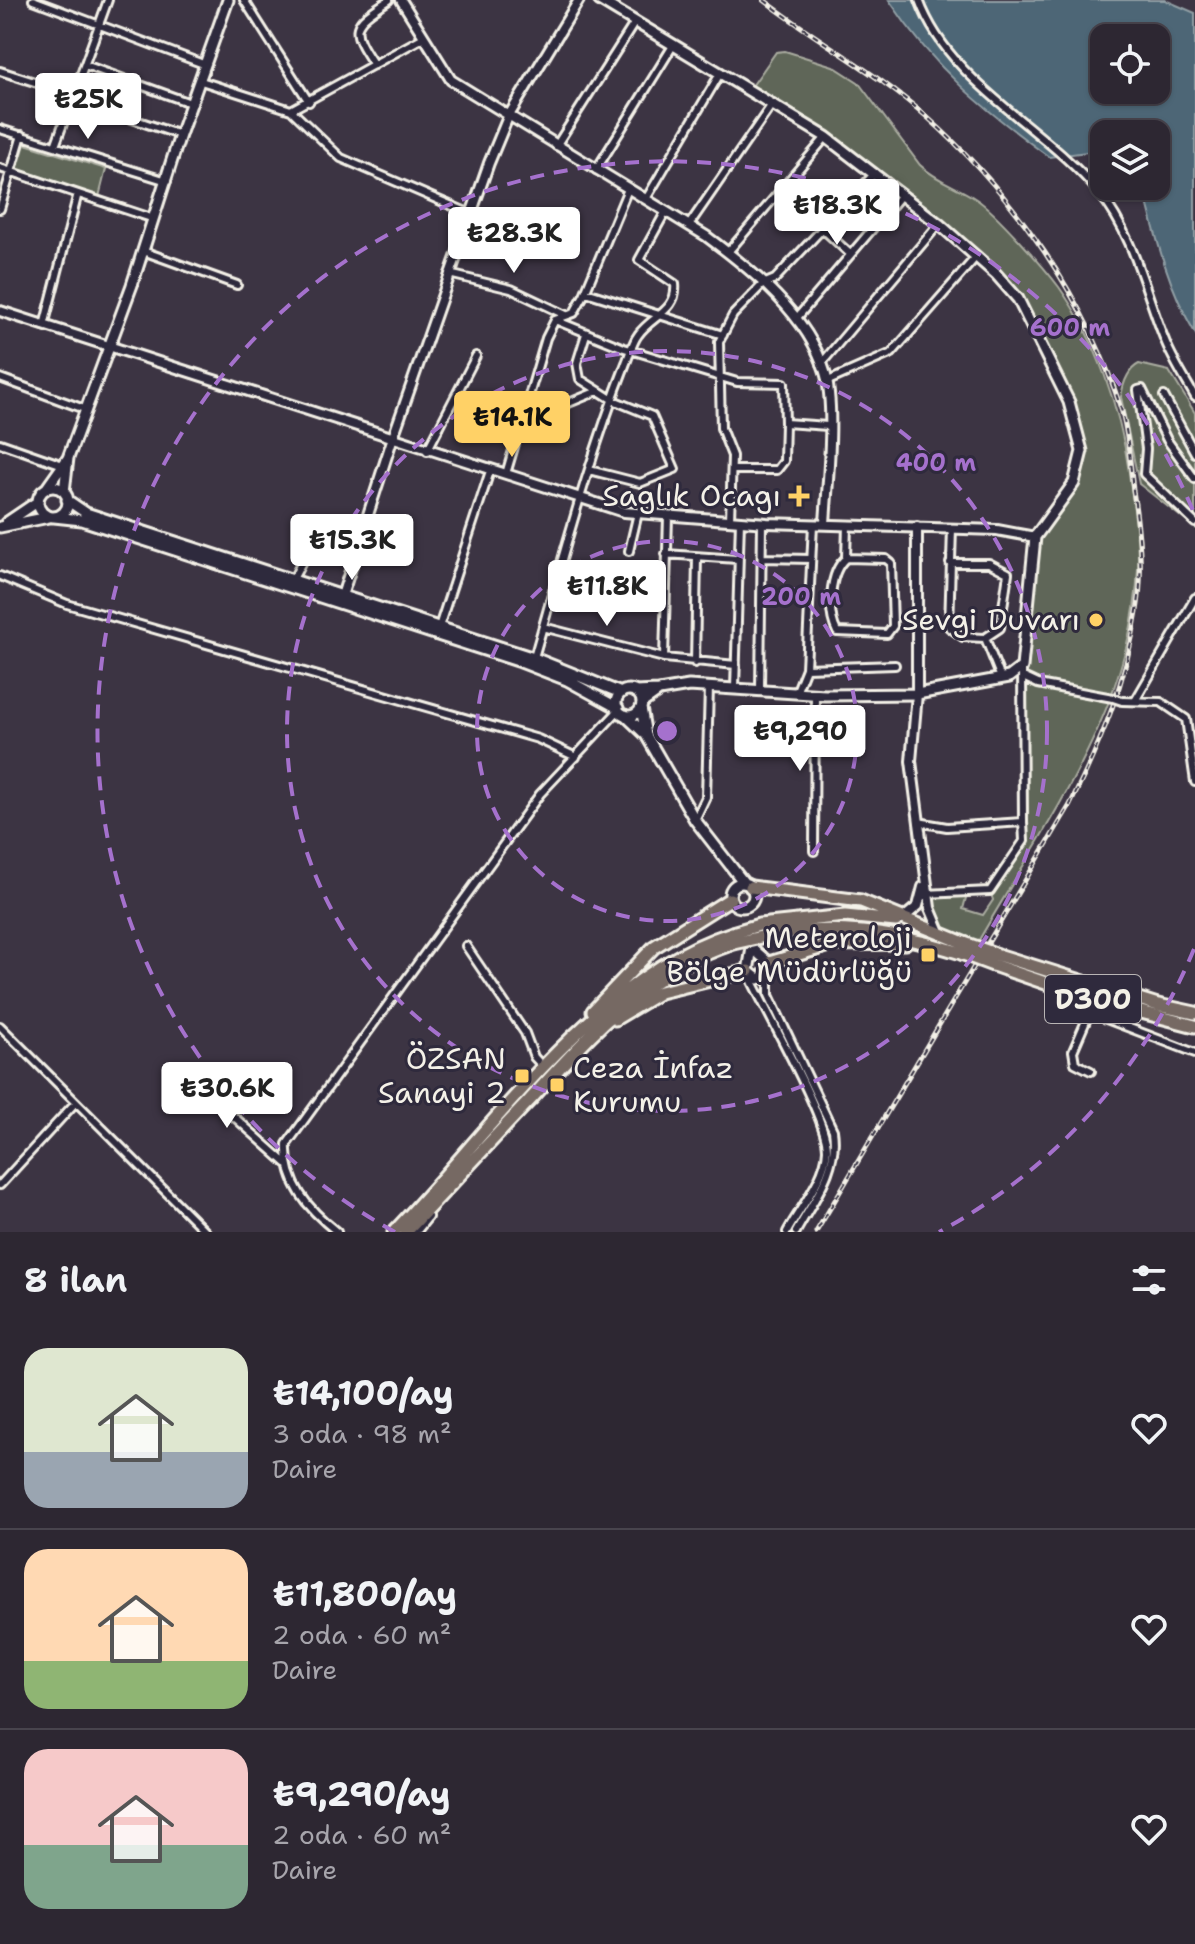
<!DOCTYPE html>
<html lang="tr">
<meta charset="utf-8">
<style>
:root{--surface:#2d2732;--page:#352f3a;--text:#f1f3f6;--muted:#a7a5ac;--line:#48444d;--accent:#ffd166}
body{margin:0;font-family:"Shantell Sans",sans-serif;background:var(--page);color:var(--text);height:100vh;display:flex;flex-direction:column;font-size:30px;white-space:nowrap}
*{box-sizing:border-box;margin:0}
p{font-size:26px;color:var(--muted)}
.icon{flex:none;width:44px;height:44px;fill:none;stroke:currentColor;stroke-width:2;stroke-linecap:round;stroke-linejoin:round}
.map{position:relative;height:1232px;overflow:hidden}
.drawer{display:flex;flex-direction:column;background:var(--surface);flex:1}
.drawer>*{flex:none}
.controls{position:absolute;left:1090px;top:24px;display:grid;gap:16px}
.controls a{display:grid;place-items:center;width:80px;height:80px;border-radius:16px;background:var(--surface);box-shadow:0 2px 6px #0004,0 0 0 2px var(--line);font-size:40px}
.price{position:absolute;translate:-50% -68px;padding:0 18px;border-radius:8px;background:#fff;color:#222;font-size:26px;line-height:52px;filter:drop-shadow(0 2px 4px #0008)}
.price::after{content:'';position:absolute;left:50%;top:48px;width:24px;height:18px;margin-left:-12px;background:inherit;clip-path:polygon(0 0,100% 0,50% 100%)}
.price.active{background:var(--accent);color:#111}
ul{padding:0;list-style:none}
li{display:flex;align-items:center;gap:24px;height:200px;padding:0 24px}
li+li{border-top:2px solid var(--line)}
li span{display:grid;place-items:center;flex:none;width:224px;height:160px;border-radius:24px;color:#555}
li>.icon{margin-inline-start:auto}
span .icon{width:96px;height:96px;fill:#fffc;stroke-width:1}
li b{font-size:34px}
h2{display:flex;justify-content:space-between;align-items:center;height:96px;padding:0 24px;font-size:34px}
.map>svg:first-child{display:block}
.green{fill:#5f6659;stroke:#aaaca0;stroke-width:2}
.water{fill:#4d6676;stroke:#909ea4;stroke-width:2;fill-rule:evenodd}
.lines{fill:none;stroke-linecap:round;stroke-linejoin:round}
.minor-casing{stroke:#f4f1e8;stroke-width:12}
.tertiary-casing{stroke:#f4f1e8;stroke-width:14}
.secondary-casing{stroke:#f4f1e8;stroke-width:15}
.trunk-casing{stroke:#f4f1e8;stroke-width:17}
.minor{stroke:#2f2a3d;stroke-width:6}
.tertiary{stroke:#2f2a3d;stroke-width:8}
.secondary{stroke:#2f2a3d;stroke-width:9}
.trunk{stroke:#766964;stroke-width:11}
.rail-casing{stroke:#f4f1e8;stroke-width:5}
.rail{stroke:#2f2a3d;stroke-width:2;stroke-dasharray:6;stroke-linecap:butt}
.minor-bridge-casing{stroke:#f4f1e8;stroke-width:12;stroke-linecap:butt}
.trunk-bridge-casing{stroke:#f4f1e8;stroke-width:17;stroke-linecap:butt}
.minor-bridge{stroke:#2f2a3d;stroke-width:6}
.trunk-bridge{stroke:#766964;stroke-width:11}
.ring{fill:none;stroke:#a571cd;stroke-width:4;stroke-dasharray:14 10}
.poi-dot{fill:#ffd166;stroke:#2f2a3d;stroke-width:3}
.labels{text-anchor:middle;stroke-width:6;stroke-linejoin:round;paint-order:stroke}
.shield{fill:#2f2a3d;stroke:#b9b5b5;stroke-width:2}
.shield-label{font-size:28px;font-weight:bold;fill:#f4f1e8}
.poi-label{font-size:30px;fill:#f4f1e8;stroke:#2f2a3d;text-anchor:end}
.centre{fill:#a571cd;stroke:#2f2a3d;stroke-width:4}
.ring-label{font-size:24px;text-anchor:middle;font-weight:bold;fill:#a571cd;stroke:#2f2a3d;stroke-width:6;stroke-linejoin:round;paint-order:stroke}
</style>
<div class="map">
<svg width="1195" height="1232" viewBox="0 0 1195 1232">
<rect width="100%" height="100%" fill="#3c3443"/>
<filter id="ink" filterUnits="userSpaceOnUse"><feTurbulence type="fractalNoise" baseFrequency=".0125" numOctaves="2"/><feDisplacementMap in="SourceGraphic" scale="16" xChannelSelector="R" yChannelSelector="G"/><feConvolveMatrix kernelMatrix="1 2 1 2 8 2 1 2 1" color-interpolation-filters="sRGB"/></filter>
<g filter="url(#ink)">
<!-- green -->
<path class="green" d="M785,51L833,66L858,82L920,165C937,181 956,186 976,199C995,211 1044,267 1059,287C1096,339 1120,408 1129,472C1133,503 1139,537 1138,568C1132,712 1043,827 975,947L941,934L928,895L967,894L963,909L983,915L993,900L990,891L1024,841L1022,667L1035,537L1074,483L1081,435L1018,299L884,180L750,89L776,52Z
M25,144L106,169L99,197L17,171Z
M1139,364L1169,371L1195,413V528L1139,484L1121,397C1123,384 1127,370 1139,364Z"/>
<!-- water -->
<path class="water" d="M889,0H1165L1195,13V333C1168,287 1156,238 1143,186H1156V134H1104V158L1087,152L1049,157C981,107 936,71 889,0ZM1104,38H1156V90H1104Z"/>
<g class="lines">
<defs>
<path id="minor" d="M33,0L206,65
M244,0L309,102
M919,0C950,85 1046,127 1100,194C1135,237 1145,293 1166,343C1174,362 1185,379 1195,397
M85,65L193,104
M374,65C349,27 351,25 389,0
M0,71L75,95
M201,81L291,110L341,158L471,214
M73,99L180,135
M291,110L424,37
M0,129L167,181
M55,146L108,0
M556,146L635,22
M0,168L154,219
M596,170L674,44
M646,199L721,72
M0,209L22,135
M689,225L773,103
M823,229L850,254
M143,251L237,285
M728,252L826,137
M449,274L511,289L566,315
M586,292L723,335
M796,319L902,194
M555,320L624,348L737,382L784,383L785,423L828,426
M44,326L77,197
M586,334L577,363L580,379L613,400L652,416L675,469L640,483L589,470
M821,364L939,224
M0,378L87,410
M826,382L892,353L976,257
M1164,396L1195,453
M554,409L598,391
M0,443L63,465
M427,451L476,356
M732,470H777L784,461L785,423
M506,474L546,338L555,320L574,313L584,295L628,189
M1195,479L1167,440L1142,389L1138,390L1146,449L1144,474L1195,523
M730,520L732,456L721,428L719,342L733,315L763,284L775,279L875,173
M952,528L949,627L963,637L985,638L1001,678
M629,551L638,513
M666,554L737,559
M762,558L811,559
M846,558L886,559L891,563L893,626L887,634L837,632C827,613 829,572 846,558L847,525
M950,563H989L1008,573L1000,628L985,638
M0,576L67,604L538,739L576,757
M292,581L303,560
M439,627L490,471
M543,627L664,658L736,665
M664,658L668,516
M533,661C562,561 588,460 626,363C630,354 632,343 638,335C651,316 678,311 675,284L639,260L666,211
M695,663L697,557
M806,668L895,665
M1023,677L1038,684L1113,698
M735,688L740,520
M760,690L762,522
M796,693L806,668L813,524
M1122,701L1161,702L1186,719L1195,782
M1135,701L1195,598
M695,820L706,797L709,687
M918,822L947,827L1023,822L1022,668
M814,851L815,694
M925,894L990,891L1024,841L1023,822
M466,946L525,1033L534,1057L544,1068
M769,967V995L833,1130C839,1169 814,1199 796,1232
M749,975C765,1010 827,1118 827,1149C826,1177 800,1208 787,1232
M1095,1000L1098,1011L1106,1019L1195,1053
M0,1026L206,1232
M1091,1071L1075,1063L1073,1051L1095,1000
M187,1075L286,1163
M0,1185L76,1102
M337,1232C308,1209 285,1183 287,1144L540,794L619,710"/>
<path id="tertiary" d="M401,0L451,80L706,236C752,270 808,315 825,372C836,407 827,486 825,524
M0,311L624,512L767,523L997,530L1035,537
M917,527V694L911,761L930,908L941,934
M341,599L392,440L489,163L508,117L579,0
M901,920L918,906L923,887
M415,1232L427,1217"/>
<path id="secondary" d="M599,0L826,137L939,224L996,274L1018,299L1069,402L1082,451L1074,483L1035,537L1022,667L1009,677L917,694L825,695L689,686L659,691
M68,458L132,285L180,135L228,0
M38 502a15 15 0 1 1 30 0a15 15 0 1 1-30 0Z
M46,489L68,458L64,492
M67,500L86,513L534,658L621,693
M54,517L82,520L518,661L567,680L618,708
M6,523L37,502
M0,527L49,517
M616 703a13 13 0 1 1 26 0a13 13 0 1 1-26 0Z
M635,692L659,691L642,703
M625,715L646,735L641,708
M646,735L695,820L744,883
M730 895a12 12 0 1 1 24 0a12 12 0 1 1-24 0Z
M752,948L769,963L763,977L758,979L748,971Z"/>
<path id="trunk" d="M751,887L861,901L964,943
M759,925L845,916L896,921
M761,937C830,923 894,932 961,953
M998,955L1158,1005L1195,1013
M769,963L833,944L905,943
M993,965L1095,1000L1195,1026
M593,1011L654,947L730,899
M615,1019L660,992L748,971
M394,1232C491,1131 597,976 732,933
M406,1232C447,1189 487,1145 528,1102C591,1033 643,973 734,943"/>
</defs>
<!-- minor casing -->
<use href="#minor" class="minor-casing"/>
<!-- tertiary casing -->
<use href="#tertiary" class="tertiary-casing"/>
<!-- secondary casing -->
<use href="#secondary" class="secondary-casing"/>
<!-- trunk casing -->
<use href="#trunk" class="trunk-casing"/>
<!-- minor -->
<use href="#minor" class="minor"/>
<!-- tertiary -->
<use href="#tertiary" class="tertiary"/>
<!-- secondary -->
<use href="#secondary" class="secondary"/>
<!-- trunk -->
<use href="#trunk" class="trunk"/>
<defs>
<path id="rail" d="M764,0C817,41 876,72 927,117C1014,194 1088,301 1122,412C1129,437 1130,465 1133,490C1139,530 1144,571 1137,611C1126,682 1101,742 1070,805L816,1232"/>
</defs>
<!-- rail casing -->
<use href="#rail" class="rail-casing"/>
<!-- rail -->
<use href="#rail" class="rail"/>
<defs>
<path id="minor-bridge" d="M1113,698L1122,701"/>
<path id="trunk-bridge" d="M732,933L759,925
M734,943L761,937
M964,943L998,955
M961,953L993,965"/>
</defs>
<!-- minor-bridge casing -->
<use href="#minor-bridge" class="minor-bridge-casing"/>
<!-- trunk-bridge casing -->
<use href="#trunk-bridge" class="trunk-bridge-casing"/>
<!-- minor-bridge -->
<use href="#minor-bridge" class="minor-bridge"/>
<!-- trunk-bridge -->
<use href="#trunk-bridge" class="trunk-bridge"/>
</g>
</g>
<!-- distance rings -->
<g class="ring">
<circle cx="667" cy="731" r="190"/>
<circle cx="667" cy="731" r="380"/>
<path d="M1194 949A570 570 0 0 1 939 1232M395 1232A570 570 0 1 1 1194 513"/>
</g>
<!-- markers -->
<g class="poi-dot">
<path d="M795 484h8v8h8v8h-8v8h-8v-8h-8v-8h8z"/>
<circle cx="1096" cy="620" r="8"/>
<rect x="920" y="947" width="16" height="16" rx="4"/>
<rect x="514" y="1068" width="16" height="16" rx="4"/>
<rect x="549" y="1077" width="16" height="16" rx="4"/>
</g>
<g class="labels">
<!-- shield labels -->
<rect class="shield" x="1045" y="975" width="96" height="48" rx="6"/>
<g class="shield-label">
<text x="1093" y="1009">D300</text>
</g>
<!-- poi labels -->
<g class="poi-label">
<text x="781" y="506">Saglık Ocagı</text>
<text x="1080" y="630">Sevgi Duvarı</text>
<text x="912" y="948">Meteroloji<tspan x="912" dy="34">Bölge Müdürlüğü</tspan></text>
<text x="506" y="1069">ÖZSAN<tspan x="506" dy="34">Sanayi 2</tspan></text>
<text x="573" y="1078" text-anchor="start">Ceza İnfaz<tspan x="573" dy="34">Kurumu</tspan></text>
</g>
</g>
<circle cx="667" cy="731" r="12" class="centre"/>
<g class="ring-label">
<text x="1070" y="336">600 m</text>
<text x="936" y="471">400 m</text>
<text x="801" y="605">200 m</text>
</g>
</svg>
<div class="controls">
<a><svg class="icon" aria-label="locate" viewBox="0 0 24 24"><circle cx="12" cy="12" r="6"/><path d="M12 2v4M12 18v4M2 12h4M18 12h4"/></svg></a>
<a><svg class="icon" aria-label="layers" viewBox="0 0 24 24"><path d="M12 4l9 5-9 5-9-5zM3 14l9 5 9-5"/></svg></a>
</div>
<b class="price" style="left:88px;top:141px">₺25K</b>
<b class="price" style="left:837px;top:247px">₺18.3K</b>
<b class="price" style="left:514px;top:275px">₺28.3K</b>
<b class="price active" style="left:512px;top:459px">₺14.1K</b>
<b class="price" style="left:352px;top:582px">₺15.3K</b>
<b class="price" style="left:607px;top:628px">₺11.8K</b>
<b class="price" style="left:800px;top:773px">₺9,290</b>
<b class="price" style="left:227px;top:1130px">₺30.6K</b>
</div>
<section class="drawer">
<h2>8 ilan<svg class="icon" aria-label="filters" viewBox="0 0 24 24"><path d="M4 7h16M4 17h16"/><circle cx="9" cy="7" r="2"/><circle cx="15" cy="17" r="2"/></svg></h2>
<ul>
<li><span style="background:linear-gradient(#dfe7d0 65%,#9aa5b1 0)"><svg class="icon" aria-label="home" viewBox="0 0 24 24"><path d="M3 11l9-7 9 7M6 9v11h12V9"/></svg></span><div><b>₺14,100/ay</b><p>3 oda · 98 m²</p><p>Daire</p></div><svg class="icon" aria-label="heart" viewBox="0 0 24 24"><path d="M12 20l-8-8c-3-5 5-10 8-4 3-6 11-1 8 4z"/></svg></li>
<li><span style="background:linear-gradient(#ffd9b3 70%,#8fb573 0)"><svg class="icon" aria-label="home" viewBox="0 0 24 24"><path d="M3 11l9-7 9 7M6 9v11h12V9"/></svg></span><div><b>₺11,800/ay</b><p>2 oda · 60 m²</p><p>Daire</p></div><svg class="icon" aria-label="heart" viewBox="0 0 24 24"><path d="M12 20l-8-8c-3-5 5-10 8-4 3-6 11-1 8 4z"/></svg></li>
<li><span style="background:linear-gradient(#f6c9c9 60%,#7fa58c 0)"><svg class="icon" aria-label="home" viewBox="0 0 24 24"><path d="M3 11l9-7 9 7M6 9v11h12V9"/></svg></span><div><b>₺9,290/ay</b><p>2 oda · 60 m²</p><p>Daire</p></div><svg class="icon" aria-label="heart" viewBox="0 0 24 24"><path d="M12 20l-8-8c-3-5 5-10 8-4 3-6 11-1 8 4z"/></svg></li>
</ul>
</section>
